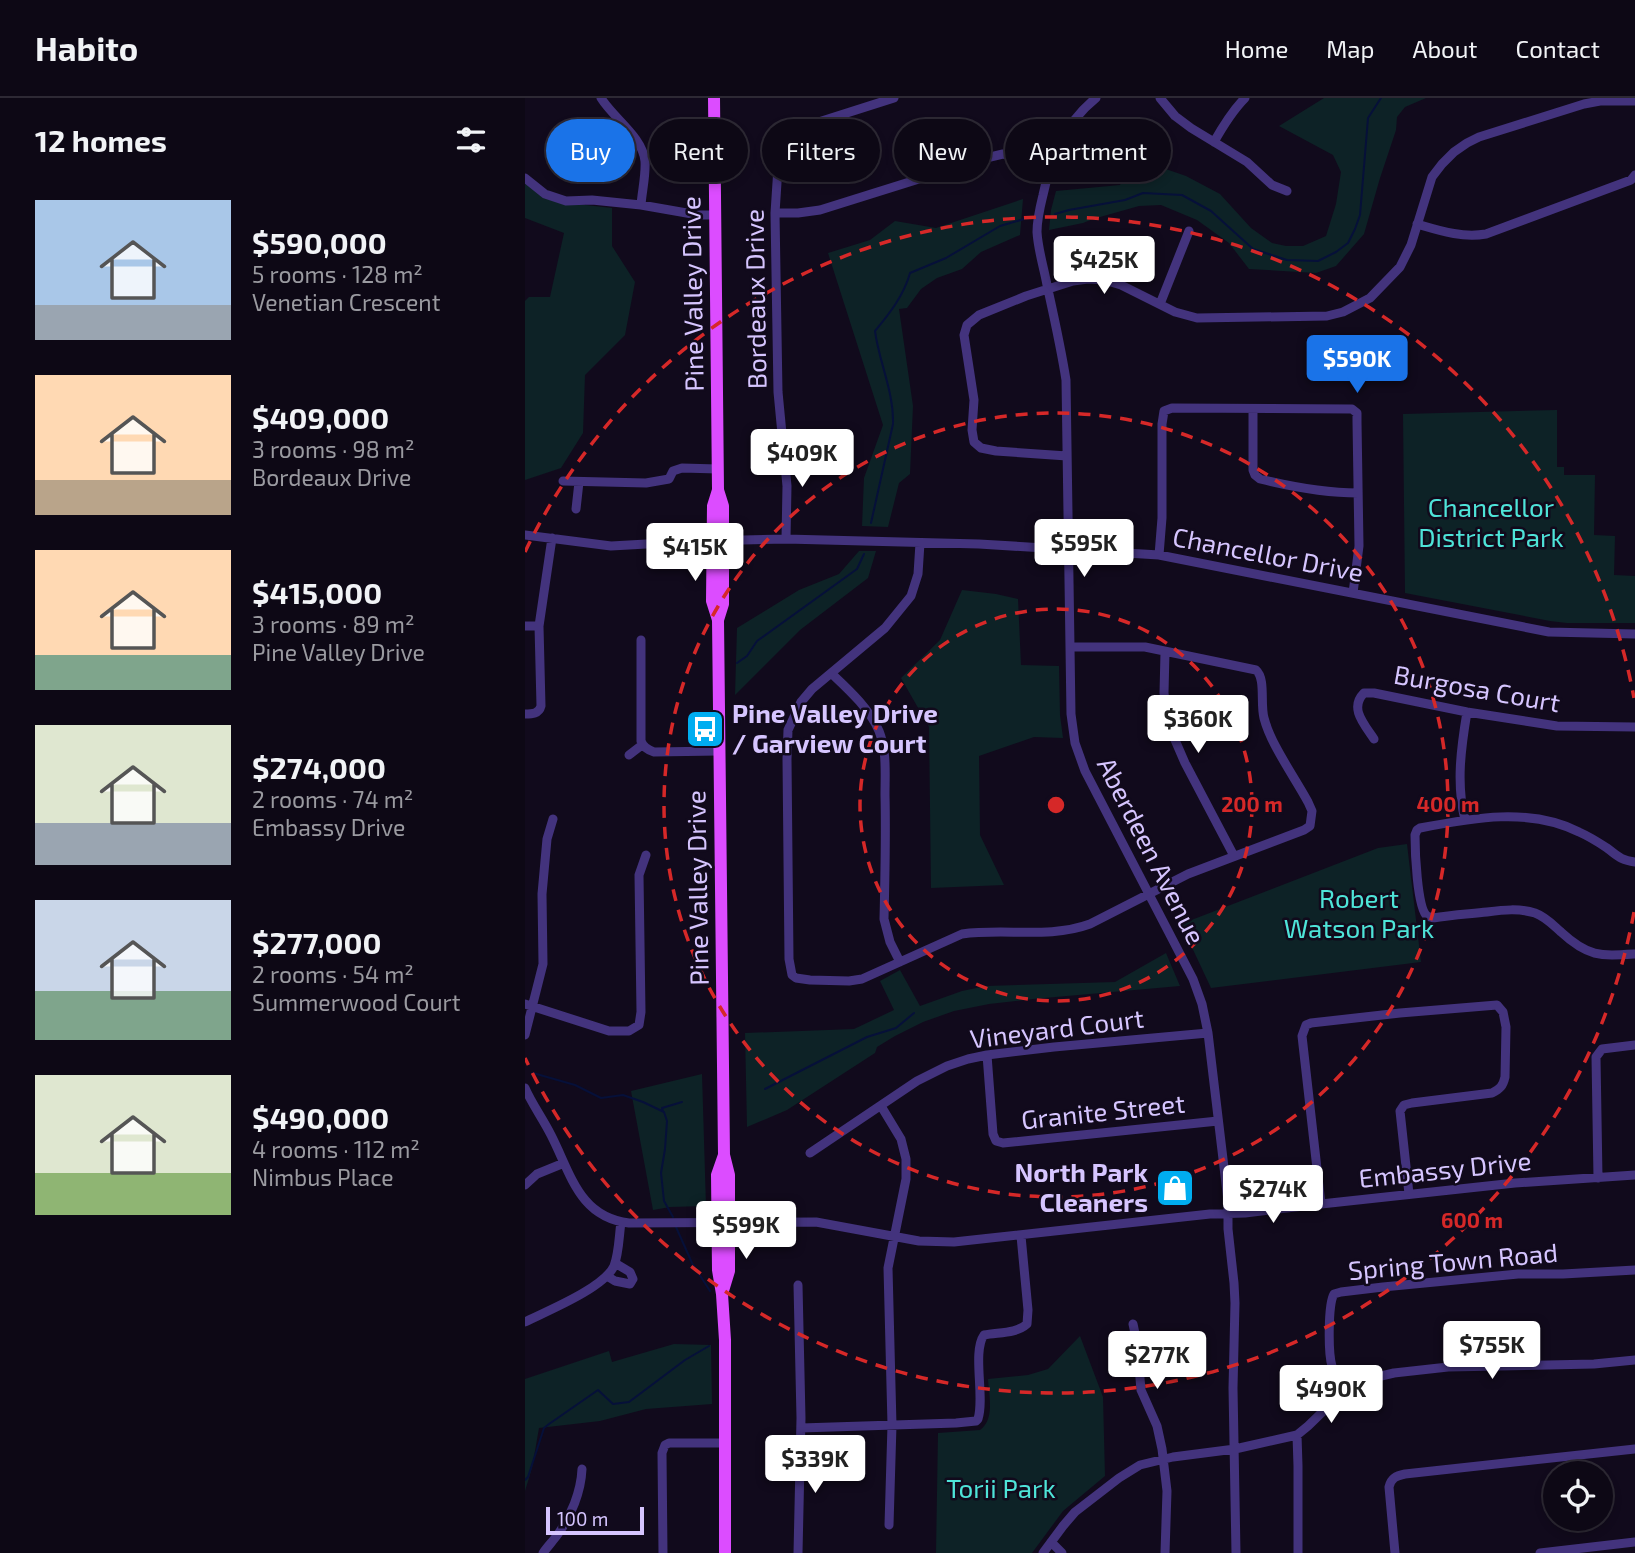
<!DOCTYPE html>
<meta charset="utf-8">
<style>
:root{--surface:#0d0815;--page:#16111e;--text:#f1f3f6;--muted:#9a9aa0;--line:#2d2934;--accent:#1a73e8}
body{margin:0;font-family:"Exo 2",sans-serif;background:var(--page);color:var(--text);height:100vh;display:flex;flex-direction:column;font-size:26px;white-space:nowrap}
*{box-sizing:border-box;margin:0}
p{font-size:23px;color:var(--muted)}
.icon{flex:none;width:38px;height:38px;fill:none;stroke:currentColor;stroke-width:2;stroke-linecap:round;stroke-linejoin:round}
.map{position:relative;flex:1;overflow:hidden}
.side{display:flex;flex-direction:column;background:var(--surface);width:525px}
.side>*{flex:none}
.banner{position:absolute;left:21px;top:21px;width:665px;height:63px;display:flex;gap:14px}
.tools{position:absolute;left:1018px;top:1363px;display:grid;gap:14px}
.tools a{display:grid;place-items:center;width:70px;height:70px;border-radius:50%;background:var(--surface);box-shadow:0 4px 10px #0003,0 0 0 2px var(--line);font-size:35px}
.scale{position:absolute;left:21px;bottom:18px;width:98px;box-sizing:border-box;padding-left:7px;border:4px solid #d6c5ff;border-top:0;font-size:19px;line-height:24px;white-space:nowrap;color:#d6c5ff;-webkit-text-stroke:5px #110a1c;paint-order:stroke}
.price{position:absolute;translate:-50% -60px;padding:0 16px;border-radius:7px;background:#fff;color:#222;font-size:23px;line-height:46px;filter:drop-shadow(0 2px 4px #0008)}
.price::after{content:'';position:absolute;left:50%;top:42px;width:21px;height:16px;margin-left:-10px;background:inherit;clip-path:polygon(0 0,100% 0,50% 100%)}
.price.on{background:var(--accent);color:#fff}
ul{padding:0;list-style:none}
li{display:flex;align-items:center;gap:21px;height:175px;padding:0 35px}
li span{display:grid;place-items:center;flex:none;width:196px;height:140px;border-radius:0px;color:#555}
li>.icon{margin-inline-start:auto}
span .icon{width:84px;height:84px;fill:#fffc;stroke-width:1}
li b{font-size:30px}
h2{display:flex;justify-content:space-between;align-items:center;height:84px;padding:0 35px;font-size:30px}
.tag{padding:0 24px;border-radius:32px;background:var(--surface);box-shadow:0 4px 10px #0003,0 0 0 2px var(--line);font-size:24px;line-height:63px}
.tag.on{background:var(--accent);color:#fff}
header{display:flex;align-items:center;gap:42px;box-sizing:border-box;height:98px;padding:0 35px;background:var(--surface);border-bottom:2px solid var(--line)}
header strong{font-size:33px}
nav{display:flex;gap:38px;margin-inline-start:auto;font-size:24px}
main{display:flex;flex:1;min-height:0}
.map>svg:first-child{display:block}
.green{fill:#0d2226}
.lines{fill:none;stroke-linecap:round;stroke-linejoin:round}
.stream{stroke:#061039;stroke-width:2}
.minor{stroke:#43337d;stroke-width:9}
.major{stroke:#dc4cff;stroke-width:12}
.ring{fill:none;stroke:#d62828;stroke-width:3.5;stroke-dasharray:12 9}
.labels{text-anchor:middle;stroke-width:5;stroke-linejoin:round;paint-order:stroke}
.street-label{font-size:26px;fill:#d6c5ff;stroke:#110a1c}
.park-label{font-size:26px;fill:#4ee3d8;stroke:#110a1c}
.poi-label{font-size:26px;font-weight:bold;fill:#d6c5ff;stroke:#110a1c;text-anchor:start}
.centre{fill:#d62828;stroke:#110a1c;stroke-width:3.5}
.ring-label{font-size:21px;text-anchor:middle;font-weight:bold;fill:#d62828;stroke:#110a1c;stroke-width:5;stroke-linejoin:round;paint-order:stroke}
</style>
<header>
<strong>Habito</strong>
<nav><a>Home</a><a>Map</a><a>About</a><a>Contact</a></nav>
</header>
<main>
<section class="side">
<h2>12 homes<svg class="icon" aria-label="filters" viewBox="0 0 24 24"><path d="M4 7h16M4 17h16"/><circle cx="9" cy="7" r="2"/><circle cx="15" cy="17" r="2"/></svg></h2>
<ul>
<li><span style="background:linear-gradient(#a9c7e8 75%,#9aa5b1 0)"><svg class="icon" aria-label="home" viewBox="0 0 24 24"><path d="M3 11l9-7 9 7M6 9v11h12V9"/></svg></span><div><b>$590,000</b><p>5 rooms · 128 m²</p><p>Venetian Crescent</p></div></li>
<li><span style="background:linear-gradient(#ffd9b3 75%,#b9a48a 0)"><svg class="icon" aria-label="home" viewBox="0 0 24 24"><path d="M3 11l9-7 9 7M6 9v11h12V9"/></svg></span><div><b>$409,000</b><p>3 rooms · 98 m²</p><p>Bordeaux Drive</p></div></li>
<li><span style="background:linear-gradient(#ffd9b3 75%,#7fa58c 0)"><svg class="icon" aria-label="home" viewBox="0 0 24 24"><path d="M3 11l9-7 9 7M6 9v11h12V9"/></svg></span><div><b>$415,000</b><p>3 rooms · 89 m²</p><p>Pine Valley Drive</p></div></li>
<li><span style="background:linear-gradient(#dfe7d0 70%,#9aa5b1 0)"><svg class="icon" aria-label="home" viewBox="0 0 24 24"><path d="M3 11l9-7 9 7M6 9v11h12V9"/></svg></span><div><b>$274,000</b><p>2 rooms · 74 m²</p><p>Embassy Drive</p></div></li>
<li><span style="background:linear-gradient(#c9d6e8 65%,#7fa58c 0)"><svg class="icon" aria-label="home" viewBox="0 0 24 24"><path d="M3 11l9-7 9 7M6 9v11h12V9"/></svg></span><div><b>$277,000</b><p>2 rooms · 54 m²</p><p>Summerwood Court</p></div></li>
<li><span style="background:linear-gradient(#dfe7d0 70%,#8fb573 0)"><svg class="icon" aria-label="home" viewBox="0 0 24 24"><path d="M3 11l9-7 9 7M6 9v11h12V9"/></svg></span><div><b>$490,000</b><p>4 rooms · 112 m²</p><p>Nimbus Place</p></div></li>
</ul>
</section>
<div class="map">
<svg width="1110" height="1455" viewBox="0 0 1110 1455">
<rect width="100%" height="100%" fill="#110a1c"/>
<!-- green -->
<path class="green" d="M799,0H901L880,9L872,19L871,32L855,80L839,136L811,168L791,175L724,171L704,145L672,122L636,107L614,108L568,121L558,125L524,132L526,112L531,93L595,87L609,60L661,78L695,96L726,130L747,145L761,148H778L801,138L811,106L816,74L808,57L754,28Z
M0,86L34,104L87,110V148L110,184L100,237L60,277L58,335L36,370L0,382V203L4,199H25L39,135L0,120Z
M498,101L495,137L456,154L437,171L412,180L396,191L382,210L374,211L388,308L385,376L374,385L363,429L337,428L339,380L358,327L303,155L345,142L370,123L411,130Z
M1032,312V369H1039V377H1070L1069,437L1090,438L1089,477L1110,478V525H1042L1025,523L880,495L878,316Z
M334,453H351L343,480L275,532L210,597L212,530L274,492L314,476Z
M437,492L471,496L493,501L496,567L534,568L535,617L538,640L509,639L454,658L455,737L479,787L406,790L404,629L376,580L415,542Z
M882,746L896,864L686,890L656,826L853,750Z
M641,855L655,888L508,901L464,906L429,913L398,924L370,938L352,949L350,955L262,1012L222,1029L220,935L329,931L369,912L355,883L375,872L395,908L437,893L461,888L590,884Z
M177,976L181,1108L145,1109L128,1112L106,993Z
M555,1238L578,1299L580,1378L538,1413L507,1455H411L413,1335L455,1332C470,1321 464,1298 463,1281L503,1277L523,1271Z
M149,1246L186,1247L187,1306L121,1311L75,1323L14,1330L7,1370L0,1393V1281L84,1253L87,1264Z"/>
<g class="lines">
<!-- stream -->
<path class="stream" d="M530,116L544,112L600,102L618,95L657,97L686,113L728,151L762,162L793,163L811,154L823,145L830,131L835,117L843,20L856,0
M346,425L368,326C369,294 354,264 350,233C365,215 379,197 385,175L421,160L475,128L499,121
M212,565L222,558L232,543L332,471L339,456
M8,975L50,987L76,1000L98,997L118,1004L139,1014L142,1023L140,1051L136,1075L139,1103L148,1119
M240,991L342,939L371,930L389,915
M138,1013L137,1010L157,1004
M151,1129L167,1165L185,1193
M0,1382L3,1379L19,1330L24,1326L73,1292L88,1306L104,1304L160,1262L184,1248"/>
<!-- minor -->
<path class="minor" d="M76,0C89,21 117,38 120,63C121,77 117,93 116,107
M571,0C540,25 526,59 518,97C515,109 512,121 512,134C513,152 519,170 522,187C529,219 536,250 541,282L546,616L550,645L560,673L668,881L677,906L683,935L703,1103V1131L709,1185L710,1205L708,1290L711,1455
M635,0L650,18L666,30L722,64L747,87L762,93
M689,44C698,28 707,13 720,0
M0,80L20,96L41,103L67,102L116,107L173,117H189
M250,115H273L295,112L461,60L478,56L525,67
M892,126C916,133 937,140 961,136L1106,82L1110,77
M635,206L664,133
M728,311V372L730,377L735,381C768,389 800,395 833,395
M258,341L304,337
M542,358L471,353L456,350L449,344L447,332L449,302L439,237L442,227L454,217L501,198L548,183L563,181L579,182L596,187L650,214L672,220L802,218L818,214L845,200L875,169L886,147L907,79L917,66L929,54L942,45L954,39L1059,6L1075,3H1110
M38,383L121,385L144,381L148,373L157,370L193,371
M51,411L54,384
M0,437L86,448L175,443L261,441L454,446L634,457L1024,534L1110,536
M261,441L262,388L253,294L250,115L255,39L259,35L369,0
M395,445L393,476L386,498L360,530L287,591L276,604L263,632L262,661L264,861L267,877L271,880L285,882L324,883L337,881L437,836C480,830 524,841 565,826L663,776L779,732L785,728L787,713L783,704C769,678 746,647 739,620C735,605 741,581 731,572L620,549H545
M634,457L637,420V326L639,313L647,310L827,311L832,315V324L834,448L828,495
M0,528H14
M116,542V643C118,649 123,652 129,654L194,653
M640,554L639,595L642,617L647,635L660,665L709,758
M306,575C324,592 344,610 354,633C362,653 360,676 360,697C361,738 360,780 359,821L365,844L375,864
M0,616C7,616 14,616 16,608L14,528L27,440
M849,641C839,626 824,610 839,595H849L942,614L1032,628L1110,629
M104,657L117,647
M940,722C931,686 936,650 942,614
M1110,764C1095,762 1093,758 1082,750C1073,744 1063,738 1054,734C1005,709 947,720 895,730L892,732L890,737C890,751 892,810 902,818C904,819 906,819 908,820C926,817 944,816 962,814C978,812 994,810 1010,815C1021,819 1028,827 1036,834C1063,859 1075,858 1110,856
M0,906L84,933H104L114,927L116,914L114,777L121,757
M0,937L18,866L17,796L22,741L28,721
M462,957L468,1036L471,1043L478,1045L693,1023
M0,990C7,1006 18,1021 26,1037C46,1076 54,1119 104,1125L291,1124L394,1143L429,1144L685,1116L720,1115L796,1106L990,1085L1110,1077
M356,1008L376,1041L381,1061V1081L363,1170L367,1327L364,1427
M285,1055L392,983L422,968L443,961L462,957L529,949L683,935
M1073,1080L1071,959L1077,951L1110,947
M0,1087L12,1076L39,1065
M796,1106L777,938L781,927L786,925L875,915L972,907L978,914L981,929L980,979C978,988 975,991 967,995L887,1005L879,1007L875,1013L884,1096
M82,1178L90,1183L105,1186L108,1181L105,1174L90,1165
M273,1187L276,1320L273,1455
M0,1224C22,1213 79,1190 89,1168C94,1155 94,1138 96,1124
M608,1226L612,1245L616,1292L632,1328L637,1351L642,1393L640,1455
M819,1293C815,1285 809,1277 807,1268C803,1255 803,1206 809,1196L816,1194L858,1189L993,1176H1038L1110,1172
M276,1330L431,1325L451,1323L453,1321C460,1299 447,1254 459,1237C473,1234 491,1236 502,1226L503,1212L496,1138
M772,1337L773,1368V1455
M526,1444L537,1455
M18,1455C23,1448 28,1443 33,1436C46,1418 56,1394 57,1371
M138,1455L137,1355L140,1347L144,1345H200
M518,1455L538,1428L550,1414L594,1380L615,1367L648,1359L710,1351L772,1337L783,1328L819,1293L839,1282L869,1275L923,1269L1069,1266L1110,1262
M870,1455L864,1389C866,1380 871,1378 880,1376L1110,1351
M1015,1455L1110,1444"/>
<!-- major -->
<path class="major" d="M189,0L193,392L198,408V506L193,522
M193,392L188,408L187,503L193,522L199,1057L204,1077V1173L197,1196
M199,1057L192,1077L193,1172L197,1196L200,1242V1455"/>
</g>
<!-- distance rings -->
<g class="ring">
<circle cx="531" cy="707" r="196"/>
<circle cx="531" cy="707" r="392"/>
<path d="M1109 814A588 588 0 0 1 0 960M0 454A588 588 0 0 1 1109 600"/>
</g>
<!-- icons -->
<defs>
<symbol id="bus-square" viewBox="-11 -11 22 22"><rect x="-9" y="-9" width="18" height="18" rx="4" fill="#00adf0" stroke="#110a1c"/><path d="M-5-6H5V4H4V6H2V4H-2V6H-4V4H-5ZM-3.5-4V0h7V-4ZM-3.5 1.2v1.5H-2V1.2ZM2 1.2v1.5H3.5V1.2Z" fill="#fff"/></symbol>
<symbol id="shop-square" viewBox="-11 -11 22 22"><rect x="-9" y="-9" width="18" height="18" rx="4" fill="#00adf0" stroke="#110a1c"/><path d="M-5-2.5h2.3a2.7 3.5 0 0 1 5.4 0H5L5.5 6h-11ZM-1.5-2.5h3a1.5 2.3 0 0 0-3 0Z" fill="#fff"/></symbol>
</defs>
<g fill-rule="evenodd">
<use href="#bus-square" x="158" y="609" width="44" height="44"/>
<use href="#shop-square" x="628" y="1068" width="44" height="44"/>
</g>
<g class="labels">
<!-- street labels -->
<g class="street-label">
<text transform="translate(168 196) rotate(-91)" y="9">Pine Valley Drive</text>
<text transform="translate(231 201) rotate(-91)" y="9">Bordeaux Drive</text>
<text transform="translate(743 457) rotate(11)" y="9">Chancellor Drive</text>
<text transform="translate(952 591) rotate(10)" y="9">Burgosa Court</text>
<text transform="translate(626 753) rotate(63)" y="9">Aberdeen Avenue</text>
<text transform="translate(173 790) rotate(-91)" y="9">Pine Valley Drive</text>
<text transform="translate(532 931) rotate(-7)" y="9">Vineyard Court</text>
<text transform="translate(578 1014) rotate(-6)" y="9">Granite Street</text>
<text transform="translate(920 1072) rotate(-6)" y="9">Embassy Drive</text>
<text transform="translate(928 1164) rotate(-5)" y="9">Spring Town Road</text>
</g>
<!-- park labels -->
<g class="park-label">
<text x="966" y="419">Chancellor<tspan x="966" dy="30">District Park</tspan></text>
<text x="834" y="810">Robert<tspan x="834" dy="30">Watson Park</tspan></text>
<text x="476" y="1400">Torii Park</text>
</g>
<!-- poi labels -->
<g class="poi-label">
<text x="207" y="625">Pine Valley Drive<tspan x="207" dy="30">/ Garview Court</tspan></text>
<text x="623" y="1084" text-anchor="end">North Park<tspan x="623" dy="30">Cleaners</tspan></text>
</g>
</g>
<circle cx="531" cy="707" r="10" class="centre"/>
<g class="ring-label">
<text x="727" y="714">200 m</text>
<text x="923" y="714">400 m</text>
<text x="947" y="1130">600 m</text>
</g>
</svg>
<div class="tools">
<a><svg class="icon" aria-label="locate" viewBox="0 0 24 24"><circle cx="12" cy="12" r="6"/><path d="M12 2v4M12 18v4M2 12h4M18 12h4"/></svg></a>
</div>
<div class="scale">100 m</div>
<b class="price" style="left:579px;top:198px">$425K</b>
<b class="price on" style="left:832px;top:297px">$590K</b>
<b class="price" style="left:277px;top:391px">$409K</b>
<b class="price" style="left:559px;top:481px">$595K</b>
<b class="price" style="left:170px;top:485px">$415K</b>
<b class="price" style="left:673px;top:657px">$360K</b>
<b class="price" style="left:748px;top:1127px">$274K</b>
<b class="price" style="left:221px;top:1163px">$599K</b>
<b class="price" style="left:967px;top:1283px">$755K</b>
<b class="price" style="left:632px;top:1293px">$277K</b>
<b class="price" style="left:806px;top:1327px">$490K</b>
<b class="price" style="left:290px;top:1397px">$339K</b>
<div class="banner">
<a class="tag on">Buy</a>
<a class="tag">Rent</a>
<a class="tag">Filters</a>
<a class="tag">New</a>
<a class="tag">Apartment</a>
</div>
</div>
</main>
